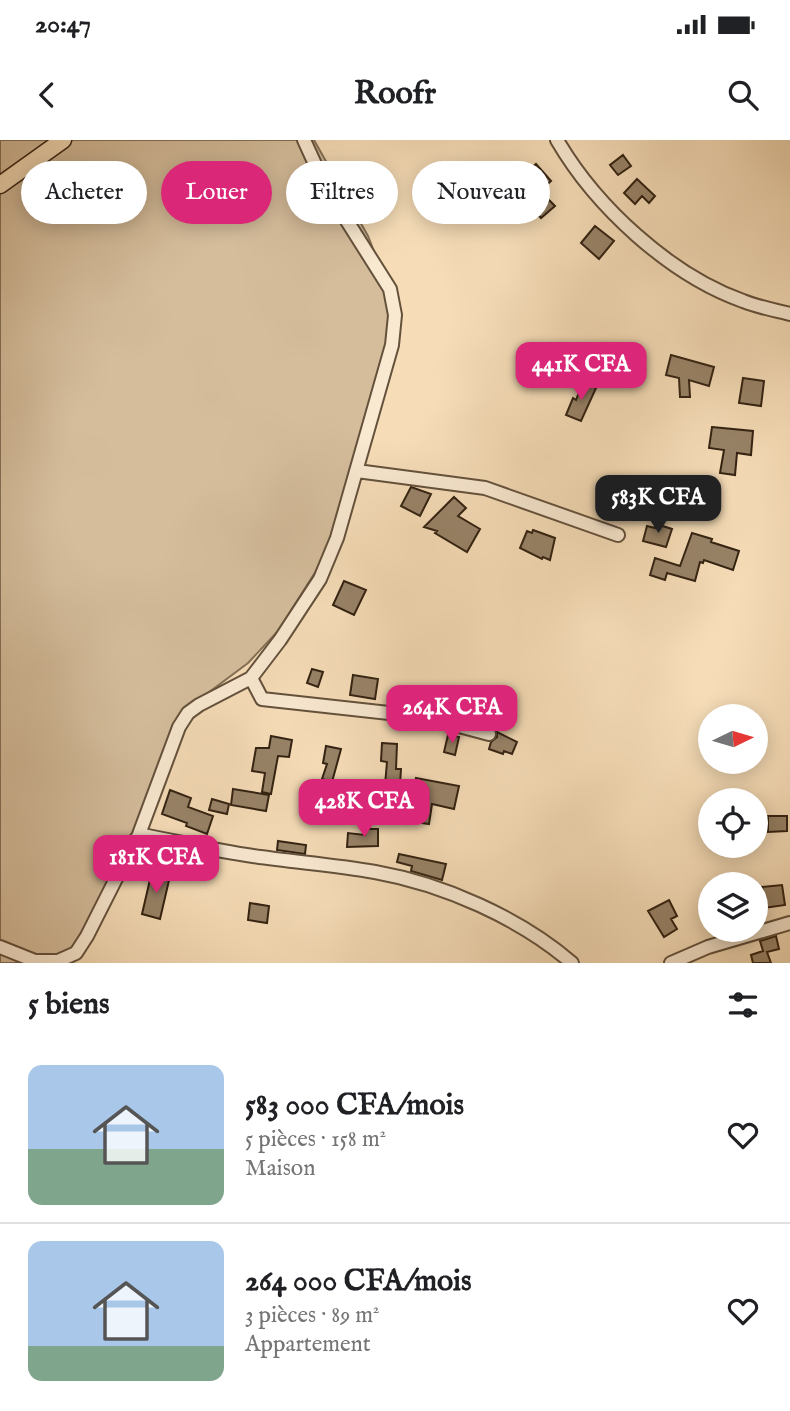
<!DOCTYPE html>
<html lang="fr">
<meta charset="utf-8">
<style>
:root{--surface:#fff;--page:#f2f2f2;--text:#202124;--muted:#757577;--line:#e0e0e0;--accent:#db2777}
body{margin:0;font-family:"IM FELL English",serif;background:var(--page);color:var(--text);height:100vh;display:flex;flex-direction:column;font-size:26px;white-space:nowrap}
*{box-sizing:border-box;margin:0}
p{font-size:23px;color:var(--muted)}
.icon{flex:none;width:38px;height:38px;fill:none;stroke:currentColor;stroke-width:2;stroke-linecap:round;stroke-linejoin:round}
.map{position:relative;height:823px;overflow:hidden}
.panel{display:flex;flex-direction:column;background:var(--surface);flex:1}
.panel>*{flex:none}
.hud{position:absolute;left:21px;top:21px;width:749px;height:63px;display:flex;gap:14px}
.needle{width:46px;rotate:85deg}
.fabs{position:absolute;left:698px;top:564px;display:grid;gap:14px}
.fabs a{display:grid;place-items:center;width:70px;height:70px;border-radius:50%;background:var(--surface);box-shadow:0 4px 18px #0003;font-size:35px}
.price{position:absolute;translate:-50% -60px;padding:0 16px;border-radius:14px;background:var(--accent);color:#fff;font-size:23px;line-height:46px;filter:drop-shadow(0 2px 4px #0008)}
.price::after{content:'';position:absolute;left:50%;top:42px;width:21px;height:16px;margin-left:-10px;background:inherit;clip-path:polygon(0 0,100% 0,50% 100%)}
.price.on{background:#222;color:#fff}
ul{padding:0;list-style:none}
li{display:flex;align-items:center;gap:21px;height:175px;padding:0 28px}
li+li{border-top:2px solid var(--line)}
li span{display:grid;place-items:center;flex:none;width:196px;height:140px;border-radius:14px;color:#555}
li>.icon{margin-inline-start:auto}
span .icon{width:84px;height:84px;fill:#fffc;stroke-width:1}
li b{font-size:30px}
h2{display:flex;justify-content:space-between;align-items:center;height:84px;padding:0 28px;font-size:30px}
.pill{padding:0 24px;border-radius:32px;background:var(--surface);box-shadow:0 4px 18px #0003;font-size:24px;line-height:63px}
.pill.on{background:var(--accent);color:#fff}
.status{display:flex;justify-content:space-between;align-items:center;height:49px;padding:0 35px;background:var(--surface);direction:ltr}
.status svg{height:19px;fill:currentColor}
header{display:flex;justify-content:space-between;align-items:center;height:91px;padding:0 28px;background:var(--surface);font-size:32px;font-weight:800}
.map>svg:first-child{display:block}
.green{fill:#d5bd9c;stroke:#847057;stroke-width:2}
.building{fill:#988368;stroke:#332212;stroke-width:2}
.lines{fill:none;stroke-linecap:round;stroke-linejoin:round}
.minor-casing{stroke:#64513c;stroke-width:16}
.major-casing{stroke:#332212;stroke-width:19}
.minor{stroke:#f9e9d1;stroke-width:12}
.major{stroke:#f6ddb8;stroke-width:16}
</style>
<div class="status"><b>20:47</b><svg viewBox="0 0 49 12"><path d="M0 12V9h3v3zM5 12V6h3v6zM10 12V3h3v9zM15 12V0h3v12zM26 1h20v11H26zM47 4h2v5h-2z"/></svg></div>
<header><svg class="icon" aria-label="back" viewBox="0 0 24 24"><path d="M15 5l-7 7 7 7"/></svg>Roofr<svg class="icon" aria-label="search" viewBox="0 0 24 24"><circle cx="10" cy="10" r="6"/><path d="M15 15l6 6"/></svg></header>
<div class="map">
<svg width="790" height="823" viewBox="0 0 790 823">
<rect width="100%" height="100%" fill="#f6ddb8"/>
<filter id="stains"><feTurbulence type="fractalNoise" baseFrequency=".00286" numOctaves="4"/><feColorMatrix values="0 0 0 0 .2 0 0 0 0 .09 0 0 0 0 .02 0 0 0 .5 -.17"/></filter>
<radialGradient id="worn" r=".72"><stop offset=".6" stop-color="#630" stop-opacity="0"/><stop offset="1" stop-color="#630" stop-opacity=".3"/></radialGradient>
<!-- green -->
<path class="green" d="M0,0H314L368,96L386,142L391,203L332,396L316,431L278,491L248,523L196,562L183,588L142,698L146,708L138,715L69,823H0Z"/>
<!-- building -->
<path class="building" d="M623,15L631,26L618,35L610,25Z
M536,24L551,41L540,51L555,66L541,78L511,46Z
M637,39L655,56L649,63L642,56L635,64L624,53Z
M595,86L614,101L599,119L581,103Z
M671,215L714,227L709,246L689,240L690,257H680L679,238L666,235Z
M546,217L562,224L554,241L539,233Z
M743,238L764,241L761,266L739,263Z
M583,242L596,248L581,281L566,275L573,258L576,260Z
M712,287L753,291L751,315L737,313L735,335L720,333L724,310L709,308Z
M411,347L431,354L420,376L401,366Z
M454,357L466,368L458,376L480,389L467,412L435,393L437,391L424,387Z
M656,384L672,389L666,407L643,401L647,386L655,388Z
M533,390L555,398L550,420L543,417L542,419L520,408L527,391L532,393Z
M692,393L712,399L711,402L739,411L733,430L704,420L703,423L700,422L695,441L667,433L665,440L650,435L655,418L680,426Z
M344,441L366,450L354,475L333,465Z
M312,529L323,532L318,547L307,543Z
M353,535L378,539L375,559L350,555Z
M497,592L517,602L512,614L504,611L503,614L489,609L491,602L497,597Z
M448,595L459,597L455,615L444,612Z
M271,596L292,600L289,617L278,616L271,654L262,652L265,633L252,631L256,608H269Z
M382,603L397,604L396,629H401L398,676H392L391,645H385L387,622L381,621Z
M326,606L341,609L332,642L322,639L327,624L323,623Z
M416,638L459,646L454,669L432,664L429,684L408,681Z
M233,649L269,655L266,671L231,665Z
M170,650L191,658L188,667L213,676L207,694L186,686L187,683L162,674Z
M212,659L229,664L227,674L209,670Z
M325,664L338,667L335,682L321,679Z
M768,676H787V691L768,692Z
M365,689H378V706L347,707L348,693L365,695Z
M278,701L306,705L305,714L277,710Z
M399,714L446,724L442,740L411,731L412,726L397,722Z
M152,731L170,736L160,779L142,774Z
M782,745L785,765L756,769V754L763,752L762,747Z
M669,760L677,776L671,779L677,789L664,797L648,771Z
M250,763L269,766L267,783L248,780Z
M776,796L779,809L767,812L771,823H753L751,815L763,811L760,801Z"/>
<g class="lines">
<defs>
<path id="minor" d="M557,0C596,67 670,135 743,161C758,167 774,170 790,174
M357,331L485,348L618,395
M251,538L262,559L398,574L444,582L489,594
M138,697L179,587L188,573L199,565L251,538L280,500L320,439L337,398L392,205L395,175L390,149L325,46L304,0
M0,807L35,821H58L76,813L87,796L136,699L143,695C180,702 216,711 253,716C294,722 335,725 375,732C443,744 520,778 572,823
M671,823L708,807L790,783"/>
<path id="major" d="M0,45L63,0"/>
</defs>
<!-- minor casing -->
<use href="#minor" class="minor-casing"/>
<!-- major casing -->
<use href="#major" class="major-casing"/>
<!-- minor -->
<use href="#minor" class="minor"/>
<!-- major -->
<use href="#major" class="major"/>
</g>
<rect width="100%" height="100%" filter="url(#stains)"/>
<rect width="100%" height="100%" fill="url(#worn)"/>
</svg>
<div class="fabs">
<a><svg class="needle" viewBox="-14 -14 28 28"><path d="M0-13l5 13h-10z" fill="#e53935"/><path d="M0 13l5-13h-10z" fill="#757577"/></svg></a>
<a><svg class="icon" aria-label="locate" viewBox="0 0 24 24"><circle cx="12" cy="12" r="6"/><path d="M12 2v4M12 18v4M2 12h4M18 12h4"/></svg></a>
<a><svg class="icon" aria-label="layers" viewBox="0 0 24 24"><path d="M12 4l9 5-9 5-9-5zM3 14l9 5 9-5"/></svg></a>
</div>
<b class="price" style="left:581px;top:262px">441K CFA</b>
<b class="price on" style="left:658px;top:395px">583K CFA</b>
<b class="price" style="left:452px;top:605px">264K CFA</b>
<b class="price" style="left:364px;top:699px">428K CFA</b>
<b class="price" style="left:156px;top:755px">181K CFA</b>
<div class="hud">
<a class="pill">Acheter</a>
<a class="pill on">Louer</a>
<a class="pill">Filtres</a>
<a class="pill">Nouveau</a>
</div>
</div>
<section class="panel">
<h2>5 biens<svg class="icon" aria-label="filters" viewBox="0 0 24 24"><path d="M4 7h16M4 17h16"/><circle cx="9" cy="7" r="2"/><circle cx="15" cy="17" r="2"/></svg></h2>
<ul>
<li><span style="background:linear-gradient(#a9c7e8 60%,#7fa58c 0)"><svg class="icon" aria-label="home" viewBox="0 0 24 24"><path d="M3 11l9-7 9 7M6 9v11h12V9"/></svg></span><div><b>583 000 CFA/mois</b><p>5 pièces · 158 m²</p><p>Maison</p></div><svg class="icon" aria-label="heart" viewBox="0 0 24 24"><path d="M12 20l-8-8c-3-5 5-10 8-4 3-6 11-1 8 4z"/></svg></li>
<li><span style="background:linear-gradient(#a9c7e8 75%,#7fa58c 0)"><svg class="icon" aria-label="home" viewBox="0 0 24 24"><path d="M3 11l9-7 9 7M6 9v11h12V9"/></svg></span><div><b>264 000 CFA/mois</b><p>3 pièces · 89 m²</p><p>Appartement</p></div><svg class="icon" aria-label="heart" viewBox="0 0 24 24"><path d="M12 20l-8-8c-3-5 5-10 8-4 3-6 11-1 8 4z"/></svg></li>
</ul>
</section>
